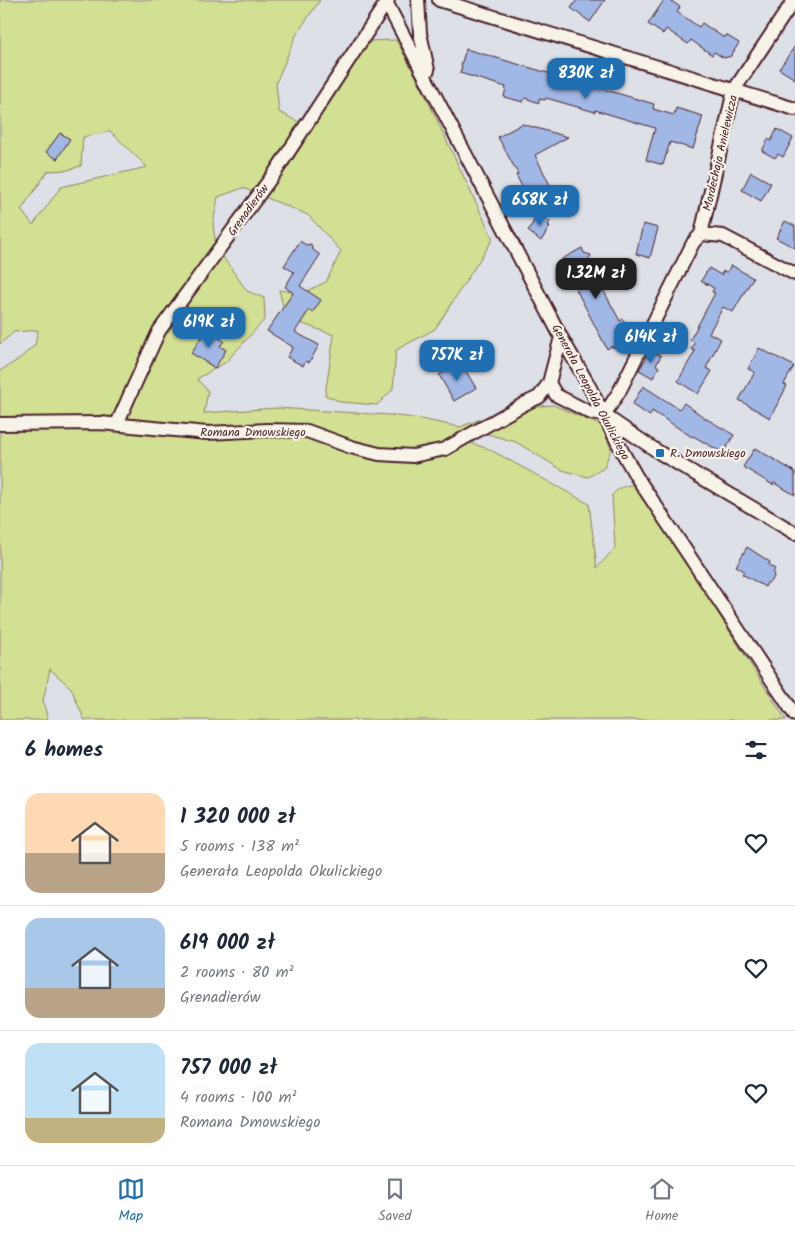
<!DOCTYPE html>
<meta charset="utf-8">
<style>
:root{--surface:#fff;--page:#f6f6f7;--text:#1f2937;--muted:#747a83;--line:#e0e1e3;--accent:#1f6fb2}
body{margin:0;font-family:Kalam,sans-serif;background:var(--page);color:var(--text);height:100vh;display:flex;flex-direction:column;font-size:19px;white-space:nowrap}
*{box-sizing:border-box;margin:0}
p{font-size:16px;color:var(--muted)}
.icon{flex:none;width:28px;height:28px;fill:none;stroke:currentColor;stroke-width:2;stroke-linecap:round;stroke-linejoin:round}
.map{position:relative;height:720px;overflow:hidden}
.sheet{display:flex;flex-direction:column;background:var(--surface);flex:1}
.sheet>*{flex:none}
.price{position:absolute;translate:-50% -42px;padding:0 11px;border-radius:10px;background:var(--accent);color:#fff;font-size:16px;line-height:32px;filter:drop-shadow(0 1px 2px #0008)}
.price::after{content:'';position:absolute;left:50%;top:30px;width:15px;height:11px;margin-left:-8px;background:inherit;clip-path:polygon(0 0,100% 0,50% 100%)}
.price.selected{background:#222;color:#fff}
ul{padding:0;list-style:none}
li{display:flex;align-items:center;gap:15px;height:125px;padding:0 25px}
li+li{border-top:1px solid var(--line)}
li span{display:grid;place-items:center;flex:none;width:140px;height:100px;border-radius:15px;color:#555}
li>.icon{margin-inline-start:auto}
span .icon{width:60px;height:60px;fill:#fffc;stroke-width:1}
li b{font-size:21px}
h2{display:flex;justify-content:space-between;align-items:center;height:60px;padding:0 25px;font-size:21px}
.dock{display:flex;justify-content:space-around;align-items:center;height:70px;border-top:1px solid var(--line);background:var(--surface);font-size:14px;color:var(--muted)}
.dock a{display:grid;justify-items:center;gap:2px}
.dock .selected{color:var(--accent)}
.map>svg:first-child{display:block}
.green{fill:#d2e093;stroke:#8e805f;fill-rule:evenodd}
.building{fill:#a1b7e5;stroke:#4a1f2b}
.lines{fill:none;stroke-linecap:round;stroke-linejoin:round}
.minor-casing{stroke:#4a1f2b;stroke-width:16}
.minor{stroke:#f7f3e8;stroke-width:12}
.poi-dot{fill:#1f6fb2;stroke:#f7f3e8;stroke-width:2}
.labels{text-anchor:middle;stroke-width:4.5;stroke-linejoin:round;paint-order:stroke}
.street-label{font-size:12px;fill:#4a1f2b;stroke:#f7f3e8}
.poi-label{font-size:12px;fill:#4a1f2b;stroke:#f7f3e8;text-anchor:start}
</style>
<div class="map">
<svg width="795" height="720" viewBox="0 0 795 720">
<rect width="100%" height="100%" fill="#dde1e7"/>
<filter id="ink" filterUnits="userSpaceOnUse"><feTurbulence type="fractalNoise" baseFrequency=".02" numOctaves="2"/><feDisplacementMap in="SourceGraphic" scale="10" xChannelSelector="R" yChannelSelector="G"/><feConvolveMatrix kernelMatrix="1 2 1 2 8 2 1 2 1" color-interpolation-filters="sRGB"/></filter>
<g filter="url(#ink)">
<!-- green -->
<path class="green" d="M0,0H320L297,33L276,83L279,112L301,123L368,41L396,40L420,84L493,239L435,329L396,350L393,389L377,405L341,402L325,395L334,335L286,318L279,290L303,293L326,282L341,251L308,215L243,188L218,197L213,224L216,247L247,291L264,298L265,319L226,362L197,379L208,391L204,413L277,408L388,415L415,418L460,427L509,408L553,405L602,426L611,449L604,468L588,477L562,470L516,442L470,429L457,439L489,449L589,504L597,568L615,548L612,495C617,489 624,485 632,485L641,492L786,720H86L84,719L71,688L50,669L43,701L48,720H0V371L19,359L35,345L38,330L14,332L0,344ZM110,131L147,167L61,187L33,225L21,210L48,171L68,170L81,166L83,137Z"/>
<!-- building -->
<path class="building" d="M577,0H605L590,22L571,8Z
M664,0H670L680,7L677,12L699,27L702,23L724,38L726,35L739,43L731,56L724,58L714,52L712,55L691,40L688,44L666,29L663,34L648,24Z
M795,46V79L779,69Z
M466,49L654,104L653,109L674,115L676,108L703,116L693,149L670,142L663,165L646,160L655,128L595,110V112L546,98L545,100L539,99V103L525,98L523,102L504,97L506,87L460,73L462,66L461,65Z
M522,124L568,137L535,155L552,189L541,195L543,198L531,204L516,175L518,174L498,137Z
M777,129L793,138L783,157L778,154L775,158L762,151L768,139L771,141Z
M60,133L70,139L57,159L46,152Z
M751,172L771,183L761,201L742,190Z
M538,214L550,221L548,225L550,226L541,241L528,231Z
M785,221L795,226V248L776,238Z
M643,224L658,228L650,258L636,254Z
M300,241L306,245L311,244L312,249L320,255L300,286L321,300L313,312L309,310L295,332L319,345L309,363L306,361L303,366L287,357L293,347L267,331L293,293L285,287L294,272L284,266Z
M582,248L584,253L591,255L589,260L593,271L620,321L623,319L632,338L613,348L612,346L607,349L568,274L569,273L562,259Z
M731,265L753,278L733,312L723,307L709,333L721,339L706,368L712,371L698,394L678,381L695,351L691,349L695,343L690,340L715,293L712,292L714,288L701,281L709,268L721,275L723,271L727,272Z
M206,330L224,341L220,346L226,350L215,368L191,353Z
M759,348L794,366L784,384L787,386L770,418L739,400L755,372L748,369Z
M651,350L661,356L656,365L659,367L653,378L639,370Z
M461,363L476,388L454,401L439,375Z
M643,386L679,409L684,403L705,418L734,435L723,453L693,436L692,437L652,411L650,416L632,405Z
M755,448L795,472V495L774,483L773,485L743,467Z
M747,547L770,562L769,565L775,569L773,573L774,577L771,581L767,583L765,587L742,574L744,571L736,566Z"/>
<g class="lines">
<defs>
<path id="minor" d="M385,0L561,337L588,384L623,453L636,476L795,715
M418,0L420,33L428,70
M439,0L795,109
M701,234L734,90L794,0
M549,383L561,337
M604,415L619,392L693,243L701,234L723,236L795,274
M0,424L100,423L207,433L267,430L307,431L351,447L379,454L413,456L445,449L524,404L539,397L549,383L556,395L591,413L604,415L660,453L795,533
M117,424L129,397L159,331L276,171L388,0"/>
</defs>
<!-- minor casing -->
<use href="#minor" class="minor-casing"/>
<!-- minor -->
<use href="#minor" class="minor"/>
</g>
</g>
<!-- markers -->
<rect class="poi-dot" x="655" y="448" width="10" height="10" rx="2.5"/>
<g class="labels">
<!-- street labels -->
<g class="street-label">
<text transform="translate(720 153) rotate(-77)" y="4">Mordechaja Anielewicza</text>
<text transform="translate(248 210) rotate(-54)" y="4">Grenadierów</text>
<text transform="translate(591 392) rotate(62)" y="4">Generała Leopolda Okulickiego</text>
<text x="253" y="436">Romana Dmowskiego</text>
</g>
<!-- poi labels -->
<g class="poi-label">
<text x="670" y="457">R. Dmowskiego</text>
</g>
</g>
</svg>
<b class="price" style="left:586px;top:100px">830K zł</b>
<b class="price" style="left:540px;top:227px">658K zł</b>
<b class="price selected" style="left:596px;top:300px">1.32M zł</b>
<b class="price" style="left:209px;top:349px">619K zł</b>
<b class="price" style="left:651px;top:364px">614K zł</b>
<b class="price" style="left:457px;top:382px">757K zł</b>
</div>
<section class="sheet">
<h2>6 homes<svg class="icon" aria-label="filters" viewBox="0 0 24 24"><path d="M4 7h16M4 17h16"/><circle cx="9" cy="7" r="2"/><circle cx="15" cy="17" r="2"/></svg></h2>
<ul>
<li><span style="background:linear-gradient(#ffd9b3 60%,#b9a48a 0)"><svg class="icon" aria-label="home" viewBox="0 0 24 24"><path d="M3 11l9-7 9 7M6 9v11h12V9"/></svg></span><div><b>1 320 000 zł</b><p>5 rooms · 138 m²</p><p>Generała Leopolda Okulickiego</p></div><svg class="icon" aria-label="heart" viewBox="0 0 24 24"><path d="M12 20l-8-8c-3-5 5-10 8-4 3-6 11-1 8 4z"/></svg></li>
<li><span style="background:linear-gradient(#a9c7e8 70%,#b9a48a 0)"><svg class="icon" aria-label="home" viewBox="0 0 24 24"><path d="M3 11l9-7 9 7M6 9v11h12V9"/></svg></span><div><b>619 000 zł</b><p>2 rooms · 80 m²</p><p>Grenadierów</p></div><svg class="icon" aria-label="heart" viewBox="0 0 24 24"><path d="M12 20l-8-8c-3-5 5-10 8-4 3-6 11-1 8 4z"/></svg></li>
<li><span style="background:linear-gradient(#bfe0f5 75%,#c2b280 0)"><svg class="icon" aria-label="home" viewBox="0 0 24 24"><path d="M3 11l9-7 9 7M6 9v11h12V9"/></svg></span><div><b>757 000 zł</b><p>4 rooms · 100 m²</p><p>Romana Dmowskiego</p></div><svg class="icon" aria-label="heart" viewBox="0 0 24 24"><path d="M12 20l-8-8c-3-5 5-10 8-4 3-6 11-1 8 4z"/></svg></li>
</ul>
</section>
<nav class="dock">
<a class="selected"><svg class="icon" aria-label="map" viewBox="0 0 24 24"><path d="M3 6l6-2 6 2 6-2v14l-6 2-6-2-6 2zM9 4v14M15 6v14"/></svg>Map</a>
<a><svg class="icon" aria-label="saved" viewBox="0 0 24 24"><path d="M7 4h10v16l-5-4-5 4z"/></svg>Saved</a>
<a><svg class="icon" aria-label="home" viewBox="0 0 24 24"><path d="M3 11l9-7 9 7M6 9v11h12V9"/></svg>Home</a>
</nav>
